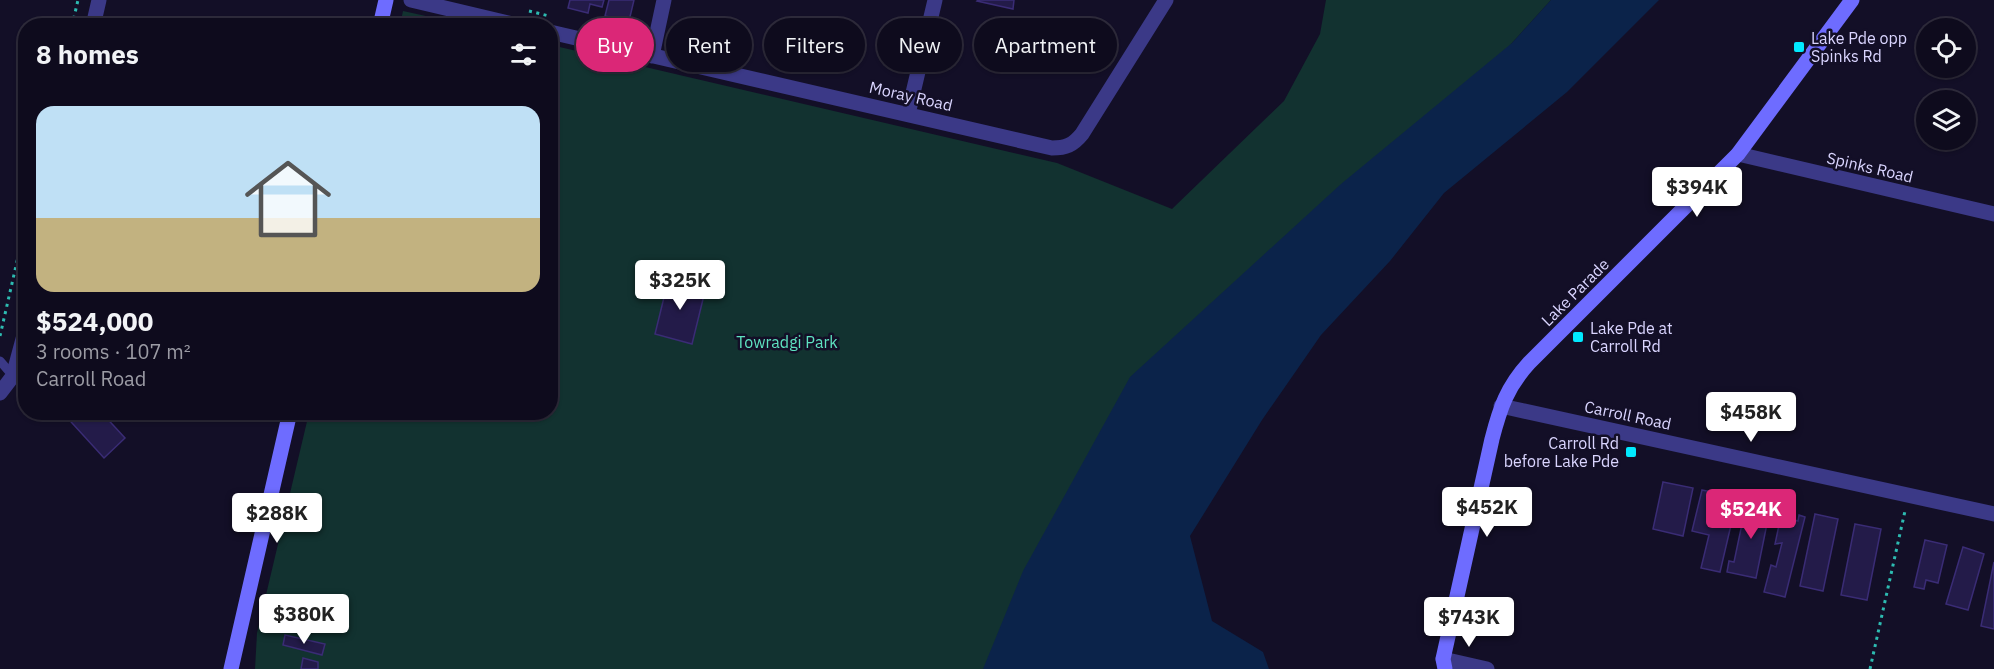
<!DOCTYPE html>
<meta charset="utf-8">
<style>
:root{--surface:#0e0b1d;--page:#171426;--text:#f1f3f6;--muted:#9b9ba4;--line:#2e2b3b;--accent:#db2777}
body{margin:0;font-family:"IBM Plex Sans",sans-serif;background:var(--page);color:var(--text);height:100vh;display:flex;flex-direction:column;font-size:22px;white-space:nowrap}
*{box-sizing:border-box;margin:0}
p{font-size:20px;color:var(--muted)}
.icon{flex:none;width:33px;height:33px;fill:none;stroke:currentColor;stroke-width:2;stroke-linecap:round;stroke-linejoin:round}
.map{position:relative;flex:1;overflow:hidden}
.side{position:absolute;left:18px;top:18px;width:540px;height:402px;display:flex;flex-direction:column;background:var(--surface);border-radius:24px;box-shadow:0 2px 4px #0004,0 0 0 2px var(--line)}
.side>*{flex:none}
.banner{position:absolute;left:576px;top:18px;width:570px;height:54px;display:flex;gap:12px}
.buttons{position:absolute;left:1916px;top:18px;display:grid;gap:12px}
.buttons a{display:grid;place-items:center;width:60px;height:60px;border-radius:50%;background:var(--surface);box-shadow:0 2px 4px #0004,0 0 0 2px var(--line);font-size:30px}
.price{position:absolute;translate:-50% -51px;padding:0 14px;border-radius:6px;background:#fff;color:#222;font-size:20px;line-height:39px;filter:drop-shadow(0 2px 3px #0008)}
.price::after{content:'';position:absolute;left:50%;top:36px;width:18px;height:14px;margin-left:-9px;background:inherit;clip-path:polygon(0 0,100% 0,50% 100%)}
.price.on{background:var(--accent);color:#fff}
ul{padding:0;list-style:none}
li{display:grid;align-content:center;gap:12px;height:318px;padding:0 18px}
li span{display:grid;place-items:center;height:186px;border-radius:18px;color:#555}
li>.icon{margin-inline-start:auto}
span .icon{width:108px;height:108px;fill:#fffc;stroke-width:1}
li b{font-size:26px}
h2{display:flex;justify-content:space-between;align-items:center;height:72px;padding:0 18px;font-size:26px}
.pill{padding:0 21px;border-radius:27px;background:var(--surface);box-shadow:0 2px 4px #0004,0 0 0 2px var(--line);font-size:21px;line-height:54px}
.pill.on{background:var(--accent);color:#fff}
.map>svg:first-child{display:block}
.green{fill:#123230}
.water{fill:#0b234a}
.building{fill:#231b49;stroke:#3a2c75;stroke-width:1.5}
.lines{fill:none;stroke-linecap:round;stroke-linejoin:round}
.path{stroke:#2dbbb1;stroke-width:3;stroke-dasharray:3 4.5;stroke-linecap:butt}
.service{stroke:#3b3987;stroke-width:9}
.minor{stroke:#3b3987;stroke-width:15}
.secondary{stroke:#6e6cff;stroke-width:15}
.poi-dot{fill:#01e9ff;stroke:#130f27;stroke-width:2}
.labels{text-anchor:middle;stroke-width:5;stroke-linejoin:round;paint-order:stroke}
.poi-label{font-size:16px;fill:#dad5ff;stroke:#130f27;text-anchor:start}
.street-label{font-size:16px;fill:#dad5ff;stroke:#130f27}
.park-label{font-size:16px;fill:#5ee2c0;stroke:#130f27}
</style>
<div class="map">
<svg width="1994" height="669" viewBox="0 0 1994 669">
<rect width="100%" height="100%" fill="#130f27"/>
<!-- green -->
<path class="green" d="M1326,0H1551L1512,43L992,669H255L257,633L309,413L550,412L551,45L1057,163L1172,209L1284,101L1320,34Z
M403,11L467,25H400Z"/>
<!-- water -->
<path class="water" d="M1551,0H1659L1567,92L1444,193L1390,261L1321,335L1262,420L1190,536L1212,621L1263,652L1269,669H983L1023,571L1130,377L1341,184L1512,43Z"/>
<!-- building -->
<path class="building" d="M570,0H604L602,7L590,4L588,13L568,8Z
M609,0H634L629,21L605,16Z
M978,0H1014L1013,9L977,1Z
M669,277L706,287L692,344L655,334Z
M62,412H101L125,438L104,458Z
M1663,482L1693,488L1683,536L1653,529Z
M1702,490L1731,496L1725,524L1731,525L1720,572L1701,568L1709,535L1692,531Z
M1747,500L1771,504L1756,578L1727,572L1729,561L1734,562Z
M1815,514L1838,519L1823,591L1800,586Z
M1799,515L1805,517L1785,597L1764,592L1771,565L1776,567L1782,543L1775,544L1779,525L1784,526L1786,518L1798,521Z
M1855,524L1881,529L1867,600L1841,595Z
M1925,540L1947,545L1938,583L1926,580L1924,589L1914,587Z
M1963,547L1984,554L1968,610L1946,604Z
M1994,562V629L1981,626Z
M285,635L325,644L322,655L283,645Z
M303,658L318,662V669H301Z"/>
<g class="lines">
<!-- path -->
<path class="path" d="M529,11L549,16
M72,26L78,0
M402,26L415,18
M628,33L638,28L642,23
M0,336L26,222
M1870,669L1905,511"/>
<!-- service -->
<path class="service" d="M0,361L13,376"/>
<!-- minor -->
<path class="minor" d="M411,0L521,26
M93,26L99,0
M550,32L1052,148C1066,148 1073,145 1082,134L1166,0
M652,56L664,0
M908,114L935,0
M1738,154L1994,214
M0,393L13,376L26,328
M1501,406L1994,514
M1443,659L1487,669"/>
<!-- secondary -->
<path class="secondary" d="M380,26L386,0
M231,669L290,412
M1445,669L1443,659L1492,439C1500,408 1507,387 1529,363L1738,154L1852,0"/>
</g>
<!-- markers -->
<g class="poi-dot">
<rect x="1793" y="41" width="12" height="12" rx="3"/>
<rect x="1572" y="331" width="12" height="12" rx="3"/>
<rect x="1625" y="446" width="12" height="12" rx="3"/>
</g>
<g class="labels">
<!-- poi labels -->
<g class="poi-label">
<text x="1811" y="44">Lake Pde opp<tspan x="1811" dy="18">Spinks Rd</tspan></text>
<text x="1590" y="334">Lake Pde at<tspan x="1590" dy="18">Carroll Rd</tspan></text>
<text x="1619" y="449" text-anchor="end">Carroll Rd<tspan x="1619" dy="18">before Lake Pde</tspan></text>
</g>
<!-- street labels -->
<g class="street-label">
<text transform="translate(911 96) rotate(13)" y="6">Moray Road</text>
<text transform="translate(1870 167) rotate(13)" y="6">Spinks Road</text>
<text transform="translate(1575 292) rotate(-45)" y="6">Lake Parade</text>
<text transform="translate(1628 415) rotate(12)" y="6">Carroll Road</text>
</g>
<!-- park labels -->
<g class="park-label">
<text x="787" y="348">Towradgi Park</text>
</g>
</g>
</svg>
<div class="buttons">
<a><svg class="icon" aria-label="locate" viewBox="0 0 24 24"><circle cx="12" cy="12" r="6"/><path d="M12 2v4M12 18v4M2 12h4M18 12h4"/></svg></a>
<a><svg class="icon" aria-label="layers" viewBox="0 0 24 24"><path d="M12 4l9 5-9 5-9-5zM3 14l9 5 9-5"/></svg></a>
</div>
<b class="price" style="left:1697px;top:218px">$394K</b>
<b class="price" style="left:680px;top:311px">$325K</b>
<b class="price" style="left:1751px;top:443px">$458K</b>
<b class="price" style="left:1487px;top:538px">$452K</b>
<b class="price on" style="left:1751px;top:540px">$524K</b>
<b class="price" style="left:277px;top:544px">$288K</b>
<b class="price" style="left:304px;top:645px">$380K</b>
<b class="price" style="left:1469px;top:648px">$743K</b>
<div class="banner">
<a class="pill on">Buy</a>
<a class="pill">Rent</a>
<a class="pill">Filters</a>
<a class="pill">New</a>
<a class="pill">Apartment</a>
</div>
<section class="side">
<h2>8 homes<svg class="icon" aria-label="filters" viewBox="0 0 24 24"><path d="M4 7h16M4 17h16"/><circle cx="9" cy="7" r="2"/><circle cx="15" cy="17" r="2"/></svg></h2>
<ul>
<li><span style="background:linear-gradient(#bfe0f5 60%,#c2b280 0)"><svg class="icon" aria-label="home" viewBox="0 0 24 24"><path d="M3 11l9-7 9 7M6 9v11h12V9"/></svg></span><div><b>$524,000</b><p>3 rooms · 107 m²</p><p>Carroll Road</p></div></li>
</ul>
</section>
</div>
